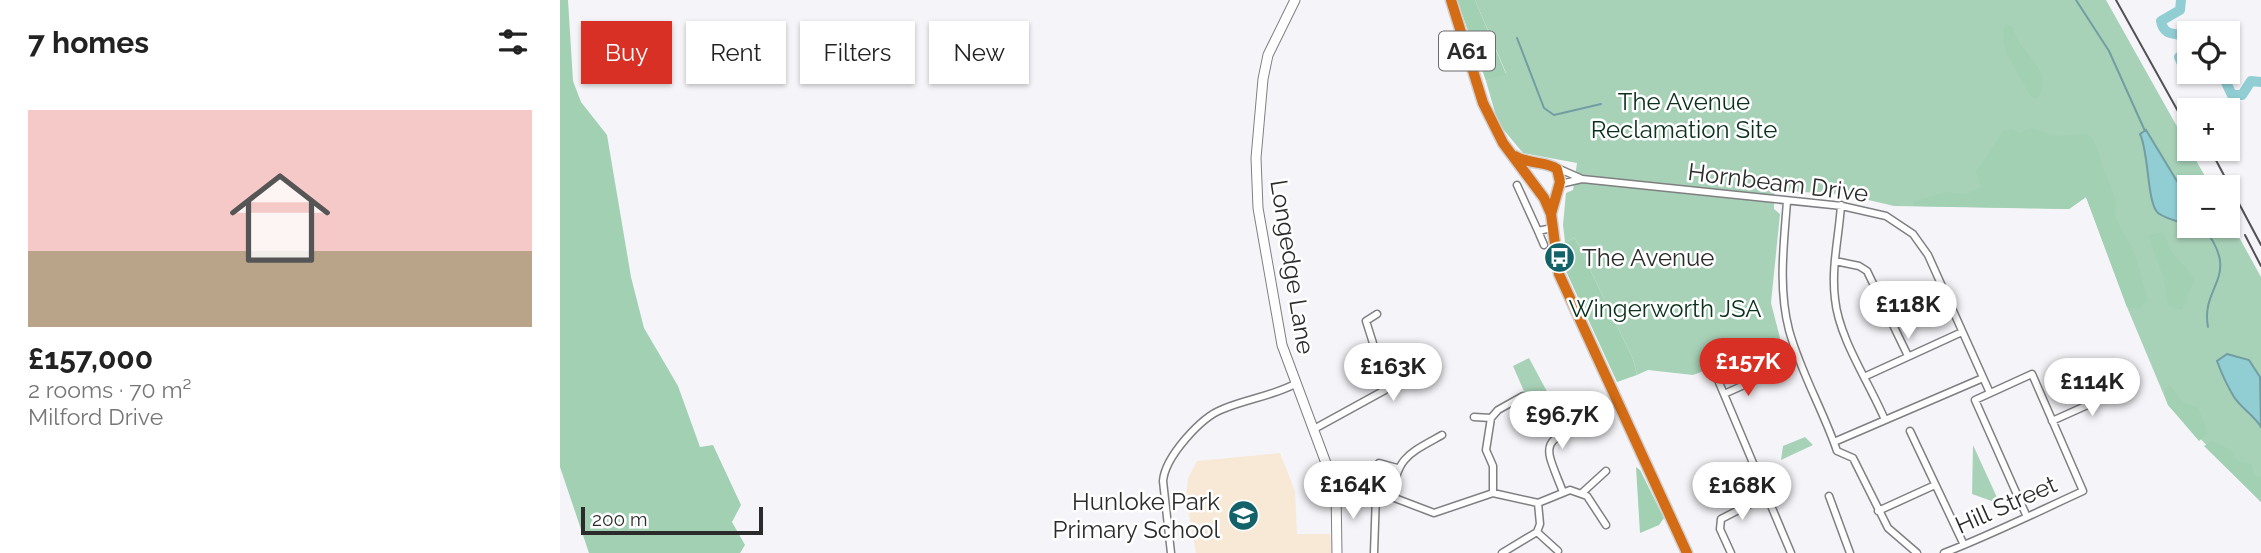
<!DOCTYPE html>
<meta charset="utf-8">
<style>
:root{--surface:#fff;--page:#f2f2f2;--text:#222;--muted:#767676;--line:#e0e0e0;--accent:#d93025}
body{margin:0;font-family:Raleway,sans-serif;background:var(--page);color:var(--text);height:100vh;display:flex;flex-direction:column;font-size:26px;white-space:nowrap}
*{box-sizing:border-box;margin:0}
p{font-size:23px;color:var(--muted)}
.icon{flex:none;width:38px;height:38px;fill:none;stroke:currentColor;stroke-width:2;stroke-linecap:round;stroke-linejoin:round}
.map{position:relative;flex:1;overflow:hidden}
.panel{display:flex;flex-direction:column;background:var(--surface);width:560px}
.panel>*{flex:none}
.top-card{position:absolute;left:21px;top:21px;width:665px;height:63px;display:flex;gap:14px}
.buttons{position:absolute;left:1617px;top:21px;display:grid;gap:14px}
.buttons a{display:grid;place-items:center;width:63px;height:63px;border-radius:0px;background:var(--surface);box-shadow:0 2px 5px #0004;font-size:35px}
.scale{position:absolute;left:21px;bottom:18px;width:182px;box-sizing:border-box;padding-left:7px;border:4px solid #2b2b2c;border-top:0;font-size:19px;line-height:24px;white-space:nowrap;color:#2b2b2c;-webkit-text-stroke:5px #fff;paint-order:stroke}
.price{position:absolute;translate:-50% -60px;padding:0 16px;border-radius:24px;background:#fff;color:#222;font-size:23px;line-height:46px;filter:drop-shadow(0 2px 4px #0008)}
.price::after{content:'';position:absolute;left:50%;top:42px;width:21px;height:16px;margin-left:-10px;background:inherit;clip-path:polygon(0 0,100% 0,50% 100%)}
.price.current{background:var(--accent);color:#fff}
ul{padding:0;list-style:none}
li{display:grid;align-content:center;gap:14px;height:371px;padding:0 28px}
li+li{border-top:2px solid var(--line)}
li span{display:grid;place-items:center;height:217px;border-radius:0px;color:#555}
li>.icon{margin-inline-start:auto}
span .icon{width:126px;height:126px;fill:#fffc;stroke-width:1}
li b{font-size:30px}
h2{display:flex;justify-content:space-between;align-items:center;height:84px;padding:0 28px;font-size:30px}
.chip{padding:0 24px;border-radius:0px;background:var(--surface);box-shadow:0 2px 5px #0004;font-size:24px;line-height:63px}
.chip.current{background:var(--accent);color:#fff}
main{display:flex;flex:1;min-height:0}
.map>svg:first-child{display:block}
.education{fill:#f7e9d6}
.green{fill:#a8d2b8}
.forest{fill:#a1d0b3}
.water{fill:#90ced4;stroke:#729da2;stroke-width:2}
.lines{fill:none;stroke-linecap:round;stroke-linejoin:round}
.stream{stroke:#729da2;stroke-width:2}
.river{stroke:#90ced4;stroke-width:10}
.street-casing{stroke:#7f7f82;stroke-width:9}
.secondary-casing{stroke:#7f7f82;stroke-width:11}
.highway-casing{stroke:#d0d0d1;stroke-width:13}
.street{stroke:#fff;stroke-width:6}
.secondary{stroke:#fff;stroke-width:9}
.highway{stroke:#d36c14;stroke-width:10}
.rail{stroke:#525254;stroke-width:2}
.labels{text-anchor:middle;stroke-width:5;stroke-linejoin:round;paint-order:stroke}
.shield{fill:#fff;stroke:#6b6b6b;stroke-width:2}
.shield-label{font-size:23px;font-weight:bold;fill:#2b2b2c}
.park-label{font-size:24px;fill:#0b311e;stroke:#fff}
.street-label{font-size:24px;fill:#2b2b2c;stroke:#fff}
.poi-label{font-size:24px;fill:#2b2b2c;stroke:#fff;text-anchor:start}
</style>
<main>
<section class="panel">
<h2>7 homes<svg class="icon" aria-label="filters" viewBox="0 0 24 24"><path d="M4 7h16M4 17h16"/><circle cx="9" cy="7" r="2"/><circle cx="15" cy="17" r="2"/></svg></h2>
<ul>
<li><span style="background:linear-gradient(#f6c9c9 65%,#b9a48a 0)"><svg class="icon" aria-label="home" viewBox="0 0 24 24"><path d="M3 11l9-7 9 7M6 9v11h12V9"/></svg></span><div><b>£157,000</b><p>2 rooms · 70 m²</p><p>Milford Drive</p></div></li>
</ul>
</section>
<div class="map">
<svg width="1701" height="553" viewBox="0 0 1701 553">
<rect width="100%" height="100%" fill="#f5f5f9"/>
<!-- education -->
<path class="education" d="M720,453L735,491L737,534H770L772,553H636L626,498L628,478L637,461Z"/>
<!-- green -->
<path class="green" d="M915,0H1546L1651,187H1629V226H1668V217L1701,277V502L1608,405L1567,307L1526,197L1509,209L1334,206L1287,195L1214,190V209L1220,214L1211,303L1221,342L1133,375L1088,370L1077,375L1073,359L1015,238L1005,242L1003,225L1006,193L1013,190L1017,163L963,153L938,123L926,81L946,73Z
M969,358L991,399L977,407L971,395L966,396L953,366Z
M1245,437L1253,445L1221,460L1223,446Z
M1413,445L1440,504L1412,494Z"/>
<!-- forest -->
<path class="forest" d="M0,0H8L13,81L21,102L47,135L71,277L84,328L118,386L140,447L153,445L181,505L172,522L185,545L180,553H29L0,467Z
M897,0H915L946,74L926,81Z
M1446,24L1453,27C1458,55 1496,67 1478,98H1472C1462,79 1434,44 1446,24Z
M1472,128L1494,136L1526,134L1533,138L1556,202L1555,217L1575,254L1588,300L1579,309L1567,307L1526,197L1509,209L1354,206L1353,202L1385,192L1407,194L1421,187L1416,172L1443,131L1452,129L1460,133Z
M1603,232L1612,252L1635,278L1622,310L1608,306L1604,279L1588,236Z
M1015,238L1073,359L1077,375L1057,382L1005,269L1002,243Z
M1611,386L1622,402L1638,407L1648,433L1639,441L1608,405L1604,390Z
M1652,441L1672,450L1677,461L1691,464L1695,475L1701,477V502L1644,446Z
M1076,467L1080,470L1104,518L1099,525L1080,533Z"/>
<!-- water -->
<path class="water" d="M1586,130L1629,201V225C1620,222 1606,219 1598,213C1587,204 1589,152 1580,134Z
M1667,354L1689,360L1700,377L1701,427C1694,415 1681,408 1674,397C1668,387 1661,372 1657,361Z"/>
<g class="lines">
<!-- stream -->
<path class="stream" d="M1516,0L1549,51L1585,131
M957,38L984,108L994,115L1041,104
M1643,227C1683,277 1640,285 1648,327"/>
<!-- river -->
<path class="river" d="M1621,0L1620,10L1601,21C1604,38 1617,32 1629,37
M1629,52L1619,57L1623,66L1629,68
M1661,72L1672,95H1682L1691,81L1701,82"/>
<defs>
<path id="street" d="M995,167L1020,178
M1000,184L1022,179L1282,206L1326,216L1353,234L1368,255L1430,393
M957,185L978,231L992,228
M1227,201C1224,244 1218,287 1229,330C1240,371 1263,410 1277,451L1293,458L1328,528L1357,553
M1281,205C1279,237 1271,267 1275,299C1279,339 1309,382 1325,420
M978,231L984,245
M1275,261L1299,266L1307,271L1348,356
M1306,376L1402,332
M1158,380L1231,553
M1164,394L1202,377
M914,417L931,418L938,410L963,396
M931,418L926,450L933,466V493
M1492,421L1561,390L1554,371
M754,429L825,390L824,378L806,321L817,314
M1350,431L1404,545
M1274,442L1423,378
M819,463L837,468
M776,490L832,497L874,513L933,493L978,503L1010,490L1027,496L1046,525
M1003,492C984,443 978,444 1029,420
M1023,492L1046,471
M1269,496L1290,553
M832,497C837,457 848,454 882,435
M1318,511L1375,485
M977,532L980,524L978,503
M611,553L603,481C605,457 641,417 663,409C687,399 712,396 735,384
M814,553L816,494
M942,553L977,532L998,551
M1171,553L1160,529L1161,519L1206,496
M1384,553C1431,535 1477,512 1523,491L1472,374L1415,400L1467,517"/>
<path id="secondary" d="M735,0L708,55L703,79L696,158L698,208L722,345L776,490L777,553"/>
<path id="highway" d="M891,0L923,103L943,143L984,198L991,214L999,274L1127,553
M955,156C970,165 986,161 997,169L1000,182L991,214"/>
</defs>
<!-- street casing -->
<use href="#street" class="street-casing"/>
<!-- secondary casing -->
<use href="#secondary" class="secondary-casing"/>
<!-- highway casing -->
<use href="#highway" class="highway-casing"/>
<!-- street -->
<use href="#street" class="street"/>
<!-- secondary -->
<use href="#secondary" class="secondary"/>
<!-- highway -->
<use href="#highway" class="highway"/>
<!-- rail -->
<path class="rail" d="M1556,0L1629,131
M1650,149L1701,245
M1685,235L1701,266"/>
</g>
<!-- icons -->
<defs>
<symbol id="bus-disc" viewBox="-11 -11 22 22"><circle r="9.5" fill="#13626a" stroke="#fff"/><path d="M-5-6H5V4H4V6H2V4H-2V6H-4V4H-5ZM-3.5-4V0h7V-4ZM-3.5 1.2v1.5H-2V1.2ZM2 1.2v1.5H3.5V1.2Z" fill="#fff"/></symbol>
<symbol id="school-disc" viewBox="-11 -11 22 22"><circle r="9.5" fill="#13626a" stroke="#fff"/><path d="M0-5L7-2L0 1L-7-2ZM-4 1L0 2.5L4 1V4Q0 6-4 4Z" fill="#fff"/></symbol>
</defs>
<g fill-rule="evenodd">
<use href="#bus-disc" x="982" y="240" width="35" height="35"/>
<use href="#school-disc" x="666" y="498" width="35" height="35"/>
</g>
<g class="labels">
<!-- shield labels -->
<rect class="shield" x="879" y="31.5" width="56" height="39" rx="5"/>
<g class="shield-label">
<text x="907" y="59">A61</text>
</g>
<!-- park labels -->
<g class="park-label">
<text x="1124" y="110">The Avenue<tspan x="1124" dy="28">Reclamation Site</tspan></text>
<text x="1105" y="317">Wingerworth JSA</text>
</g>
<!-- street labels -->
<g class="street-label">
<text transform="translate(1218 183) rotate(7)" y="8">Hornbeam Drive</text>
<text transform="translate(732 267) rotate(81)" y="8">Longedge Lane</text>
<text transform="translate(1446 505) rotate(-24)" y="8">Hill Street</text>
</g>
<!-- poi labels -->
<g class="poi-label">
<text x="1022" y="266">The Avenue</text>
<text x="660" y="510" text-anchor="end">Hunloke Park<tspan x="660" dy="28">Primary School</tspan></text>
</g>
</g>
</svg>
<div class="buttons">
<a><svg class="icon" aria-label="locate" viewBox="0 0 24 24"><circle cx="12" cy="12" r="6"/><path d="M12 2v4M12 18v4M2 12h4M18 12h4"/></svg></a>
<a>+</a>
<a>−</a>
</div>
<div class="scale">200 m</div>
<b class="price" style="left:1348px;top:341px">£118K</b>
<b class="price current" style="left:1188px;top:398px">£157K</b>
<b class="price" style="left:833px;top:403px">£163K</b>
<b class="price" style="left:1532px;top:418px">£114K</b>
<b class="price" style="left:1002px;top:451px">£96.7K</b>
<b class="price" style="left:793px;top:521px">£164K</b>
<b class="price" style="left:1182px;top:522px">£168K</b>
<div class="top-card">
<a class="chip current">Buy</a>
<a class="chip">Rent</a>
<a class="chip">Filters</a>
<a class="chip">New</a>
</div>
</div>
</main>
